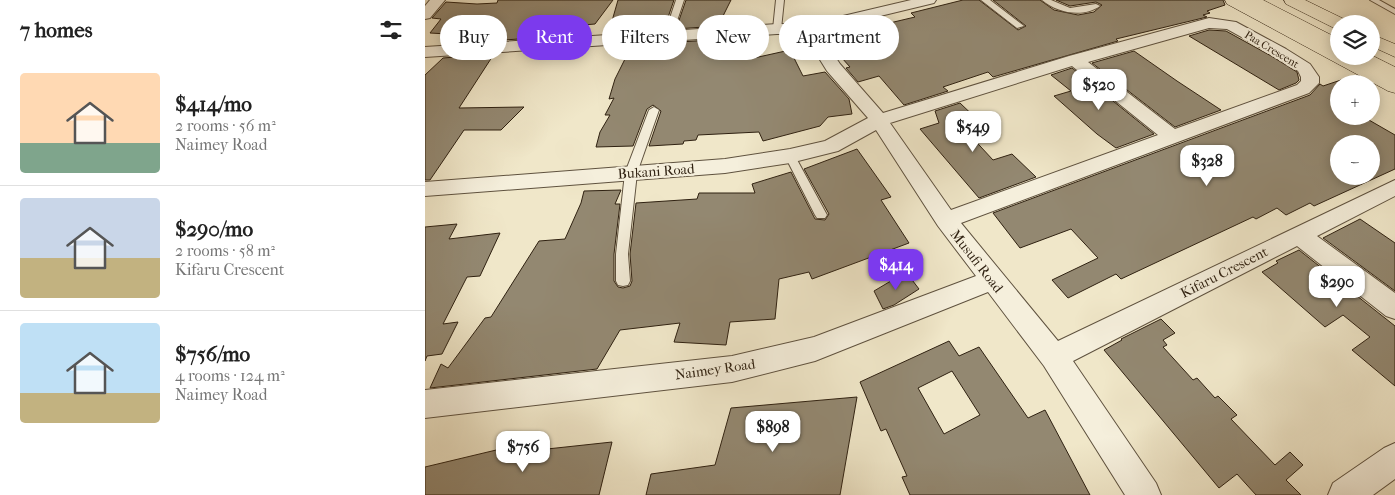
<!DOCTYPE html>
<meta charset="utf-8">
<style>
:root{--surface:#fff;--page:#f6f6f6;--text:#222;--muted:#767676;--line:#e0e0e0;--accent:#7c3aed}
body{margin:0;font-family:"IM FELL French Canon",serif;background:var(--page);color:var(--text);height:100vh;display:flex;flex-direction:column;font-size:19px;white-space:nowrap}
*{box-sizing:border-box;margin:0}
p{font-size:16px;color:var(--muted)}
.icon{flex:none;width:28px;height:28px;fill:none;stroke:currentColor;stroke-width:2;stroke-linecap:round;stroke-linejoin:round}
.map{position:relative;flex:1;overflow:hidden}
.panel{display:flex;flex-direction:column;background:var(--surface);width:425px}
.panel>*{flex:none}
.top-card{position:absolute;left:15px;top:15px;width:475px;height:45px;display:flex;gap:10px}
.fabs{position:absolute;left:905px;top:15px;display:grid;gap:10px}
.fabs a{display:grid;place-items:center;width:50px;height:50px;border-radius:50%;background:var(--surface);box-shadow:0 2px 12px #0003;font-size:25px}
.price{position:absolute;translate:-50% -42px;padding:0 11px;border-radius:10px;background:#fff;color:#222;font-size:16px;line-height:32px;filter:drop-shadow(0 1px 2px #0008)}
.price::after{content:'';position:absolute;left:50%;top:30px;width:15px;height:11px;margin-left:-8px;background:inherit;clip-path:polygon(0 0,100% 0,50% 100%)}
.price.selected{background:var(--accent);color:#fff}
ul{padding:0;list-style:none}
li{display:flex;align-items:center;gap:15px;height:125px;padding:0 20px}
li+li{border-top:1px solid var(--line)}
li span{display:grid;place-items:center;flex:none;width:140px;height:100px;border-radius:5px;color:#555}
li>.icon{margin-inline-start:auto}
span .icon{width:60px;height:60px;fill:#fffc;stroke-width:1}
li b{font-size:21px}
h2{display:flex;justify-content:space-between;align-items:center;height:60px;padding:0 20px;font-size:21px}
.chip{padding:0 18px;border-radius:22px;background:var(--surface);box-shadow:0 2px 12px #0003;font-size:18px;line-height:45px}
.chip.selected{background:var(--accent);color:#fff}
main{display:flex;flex:1;min-height:0}
.map>svg:first-child{display:block}
.building{fill:#938871;stroke:#2f2111;fill-rule:evenodd}
.lines{fill:none;stroke-linecap:round;stroke-linejoin:round}
.service-casing{stroke:#5f523f;stroke-width:2}
.minor-casing{stroke:#5f523f;stroke-width:2}
.trunk-casing{stroke:#2f2111;stroke-width:1}
.motorway-casing{stroke:#2f2111;stroke-width:1}
.service{fill:#f5efdc;fill-rule:evenodd}
.minor{fill:#f5efdc;fill-rule:evenodd}
.trunk{fill:#f0e7c9;fill-rule:evenodd}
.motorway{fill:#f0e7c9;fill-rule:evenodd}
.labels{text-anchor:middle;stroke-width:4.5;stroke-linejoin:round;paint-order:stroke}
.far-street-label{font-size:11px;fill:#2f2111;stroke:#f5efdc}
.street-label{font-size:14px;fill:#2f2111;stroke:#f5efdc}
</style>
<main>
<section class="panel">
<h2>7 homes<svg class="icon" aria-label="filters" viewBox="0 0 24 24"><path d="M4 7h16M4 17h16"/><circle cx="9" cy="7" r="2"/><circle cx="15" cy="17" r="2"/></svg></h2>
<ul>
<li><span style="background:linear-gradient(#ffd9b3 70%,#7fa58c 0)"><svg class="icon" aria-label="home" viewBox="0 0 24 24"><path d="M3 11l9-7 9 7M6 9v11h12V9"/></svg></span><div><b>$414/mo</b><p>2 rooms · 56 m²</p><p>Naimey Road</p></div></li>
<li><span style="background:linear-gradient(#c9d6e8 60%,#c2b280 0)"><svg class="icon" aria-label="home" viewBox="0 0 24 24"><path d="M3 11l9-7 9 7M6 9v11h12V9"/></svg></span><div><b>$290/mo</b><p>2 rooms · 58 m²</p><p>Kifaru Crescent</p></div></li>
<li><span style="background:linear-gradient(#bfe0f5 70%,#c2b280 0)"><svg class="icon" aria-label="home" viewBox="0 0 24 24"><path d="M3 11l9-7 9 7M6 9v11h12V9"/></svg></span><div><b>$756/mo</b><p>4 rooms · 124 m²</p><p>Naimey Road</p></div></li>
</ul>
</section>
<div class="map">
<svg width="970" height="495" viewBox="0 0 970 495">
<rect width="100%" height="100%" fill="#f0e7c9"/>
<filter id="stains"><feTurbulence type="fractalNoise" baseFrequency=".004" numOctaves="4"/><feColorMatrix values="0 0 0 0 .2 0 0 0 0 .09 0 0 0 0 .02 0 0 0 .5 -.17"/></filter>
<radialGradient id="worn" r=".72"><stop offset=".6" stop-color="#630" stop-opacity="0"/><stop offset="1" stop-color="#630" stop-opacity=".3"/></radialGradient>
<!-- building -->
<path class="building" d="M73,0H188L170,24L99,30L94,39L32,43L40,35L5,33L16,19L7,18L21,2L52,4L72,3Z
M193,0H249L239,29L214,31L219,22L187,21Z
M261,0H306L293,26L251,29Z
M538,0H554L593,30L601,26L568,0H615L629,10L653,15L669,12L677,5L671,2L645,6L631,0H798L800,5L782,11L785,13L778,15L782,17L691,39L693,41L568,77L563,72L518,87L523,91L479,105L454,76L433,82L421,68L425,67L408,48L427,43L418,34L490,17L486,13Z
M784,30L801,31L848,57L872,72L874,80L871,83L854,90L764,36Z
M286,40L281,52H287L286,53L330,51L329,58L365,50L378,76L400,72L424,99L427,114L403,117L395,126L338,141L334,132L273,135L271,140L259,141L258,144L224,146L236,111L228,105L222,109L208,146L171,147L175,132L185,115H180L189,98L184,99L190,79L207,45Z
M709,51L752,81L796,110L750,127L667,63Z
M69,54L34,108L99,107L76,130H39L5,180H0V75L18,58Z
M647,68L729,134L691,148L672,134L629,96L646,91L626,75Z
M916,80L924,84H914V116H937L970,135V169L889,206L885,203L861,215L852,208L831,219L828,217L696,279L691,274L643,298L627,280L673,258L646,229L595,248L568,213L885,95L895,84L898,86ZM914,144H946V176H914Z
M535,103L557,124L554,125L556,127L543,133L568,160L587,154L611,177L554,198L495,129L514,123L510,111Z
M432,149L466,197L456,200L484,243L387,279L384,272L354,279L350,319L305,322L301,345L249,342L255,323L195,330L172,369L5,388L16,364L23,368L60,318L66,317L114,241L140,239L156,203L159,191L196,190L190,204H195L189,254V281L193,287L198,288L205,286L207,281L205,254L211,203L272,199L274,193H330L327,184L366,172L390,219L400,220L404,214L379,169Z
M935,219L970,243V291L898,238Z
M32,224L24,239L75,233L55,276L42,277L18,324L33,322L17,354L2,356L0,361V227Z
M874,250L970,326V386L927,350L945,337L918,315L900,327L837,272L853,263L851,261Z
M481,272L494,289L469,305L458,309L449,291Z
M736,319L750,333L738,340L742,345L738,347L768,380L772,378L790,398L793,396L812,415L806,419L850,465L865,452L878,465L861,480L876,495H831L812,474L794,488L679,350L697,340L696,339Z
M524,341L534,356L554,347L603,418L620,410L665,495H485L477,477L482,476L461,429L456,431L435,382ZM527,371L555,415L519,434L493,388Z
M432,397L415,495H221L226,474L290,465L306,408Z
M187,442L174,495H0V467L88,446L85,453Z"/>
<g class="lines">
<defs>
<path id="service" d="M251,0H259L247,36L240,38L239,36Z
M351,0H359L356,29L352,31L348,29Z
M556,0H565L599,26L592,28Z
M617,0H626L645,8L671,4L675,6C658,18 632,13 617,0Z
M945,0H954L970,9V14Z
M229,107L234,110L212,173L203,254L205,281L203,285L198,286L193,285L191,281V254L200,173L224,110Z
M365,153L370,156L402,215L400,218H392L390,215L360,156Z"/>
<path id="minor" d="M5,0H20L5,18L0,19V6Z
M486,0H511L509,3L393,31L415,64L458,113L644,56L784,18L811,22L861,49L885,64L894,77V83L884,93L536,223L633,341L970,180V196L892,236L970,293V319L961,316L872,246L648,361L731,483L736,495H700L619,366L563,292L390,361L307,382L0,418V390L307,356L389,337L551,276L513,226L451,130L413,151L365,163L300,173L0,196V182L300,159L365,149L400,141L443,118L402,71L379,34H352L0,57V47L352,24H384ZM784,28L802,29L849,55L873,71L876,77V81L872,85L750,129L663,62ZM647,66L733,135L526,210L465,123Z
M970,443V479L948,495H903L908,483L959,448Z"/>
<path id="trunk" d="M800,0H821L914,49V56H927L970,79V93L963,91L802,4Z
M859,0H880L921,20L924,24H914V29L909,28L861,4Z
M946,34L970,44V57L946,46Z"/>
<path id="motorway" d="M817,0H838L914,39V52L819,4Z
M946,55L970,67V81L963,79L927,60L925,56Z"/>
</defs>
<!-- service casing -->
<use href="#service" class="service-casing"/>
<!-- minor casing -->
<use href="#minor" class="minor-casing"/>
<!-- trunk casing -->
<use href="#trunk" class="trunk-casing"/>
<!-- motorway casing -->
<use href="#motorway" class="motorway-casing"/>
<!-- service -->
<use href="#service" class="service"/>
<!-- minor -->
<use href="#minor" class="minor"/>
<!-- trunk -->
<use href="#trunk" class="trunk"/>
<!-- motorway -->
<use href="#motorway" class="motorway"/>
</g>
<g class="labels">
<!-- far-street labels -->
<g class="far-street-label">
<text transform="translate(847 49) rotate(31)" y="4">Paa Crescent</text>
</g>
<!-- street labels -->
<g class="street-label">
<text transform="translate(231 171) rotate(-4)" y="5">Bukani Road</text>
<text transform="translate(552 261) rotate(52)" y="5">Musufi Road</text>
<text transform="translate(799 272) rotate(-27)" y="5">Kifaru Crescent</text>
<text transform="translate(290 369) rotate(-8)" y="5">Naimey Road</text>
</g>
</g>
<rect width="100%" height="100%" filter="url(#stains)"/>
<rect width="100%" height="100%" fill="url(#worn)"/>
</svg>
<div class="fabs">
<a><svg class="icon" aria-label="layers" viewBox="0 0 24 24"><path d="M12 4l9 5-9 5-9-5zM3 14l9 5 9-5"/></svg></a>
<a>+</a>
<a>−</a>
</div>
<b class="price" style="left:674px;top:111px">$520</b>
<b class="price" style="left:548px;top:153px">$549</b>
<b class="price" style="left:782px;top:187px">$328</b>
<b class="price selected" style="left:471px;top:291px">$414</b>
<b class="price" style="left:912px;top:308px">$290</b>
<b class="price" style="left:348px;top:453px">$898</b>
<b class="price" style="left:98px;top:473px">$756</b>
<div class="top-card">
<a class="chip">Buy</a>
<a class="chip selected">Rent</a>
<a class="chip">Filters</a>
<a class="chip">New</a>
<a class="chip">Apartment</a>
</div>
</div>
</main>
